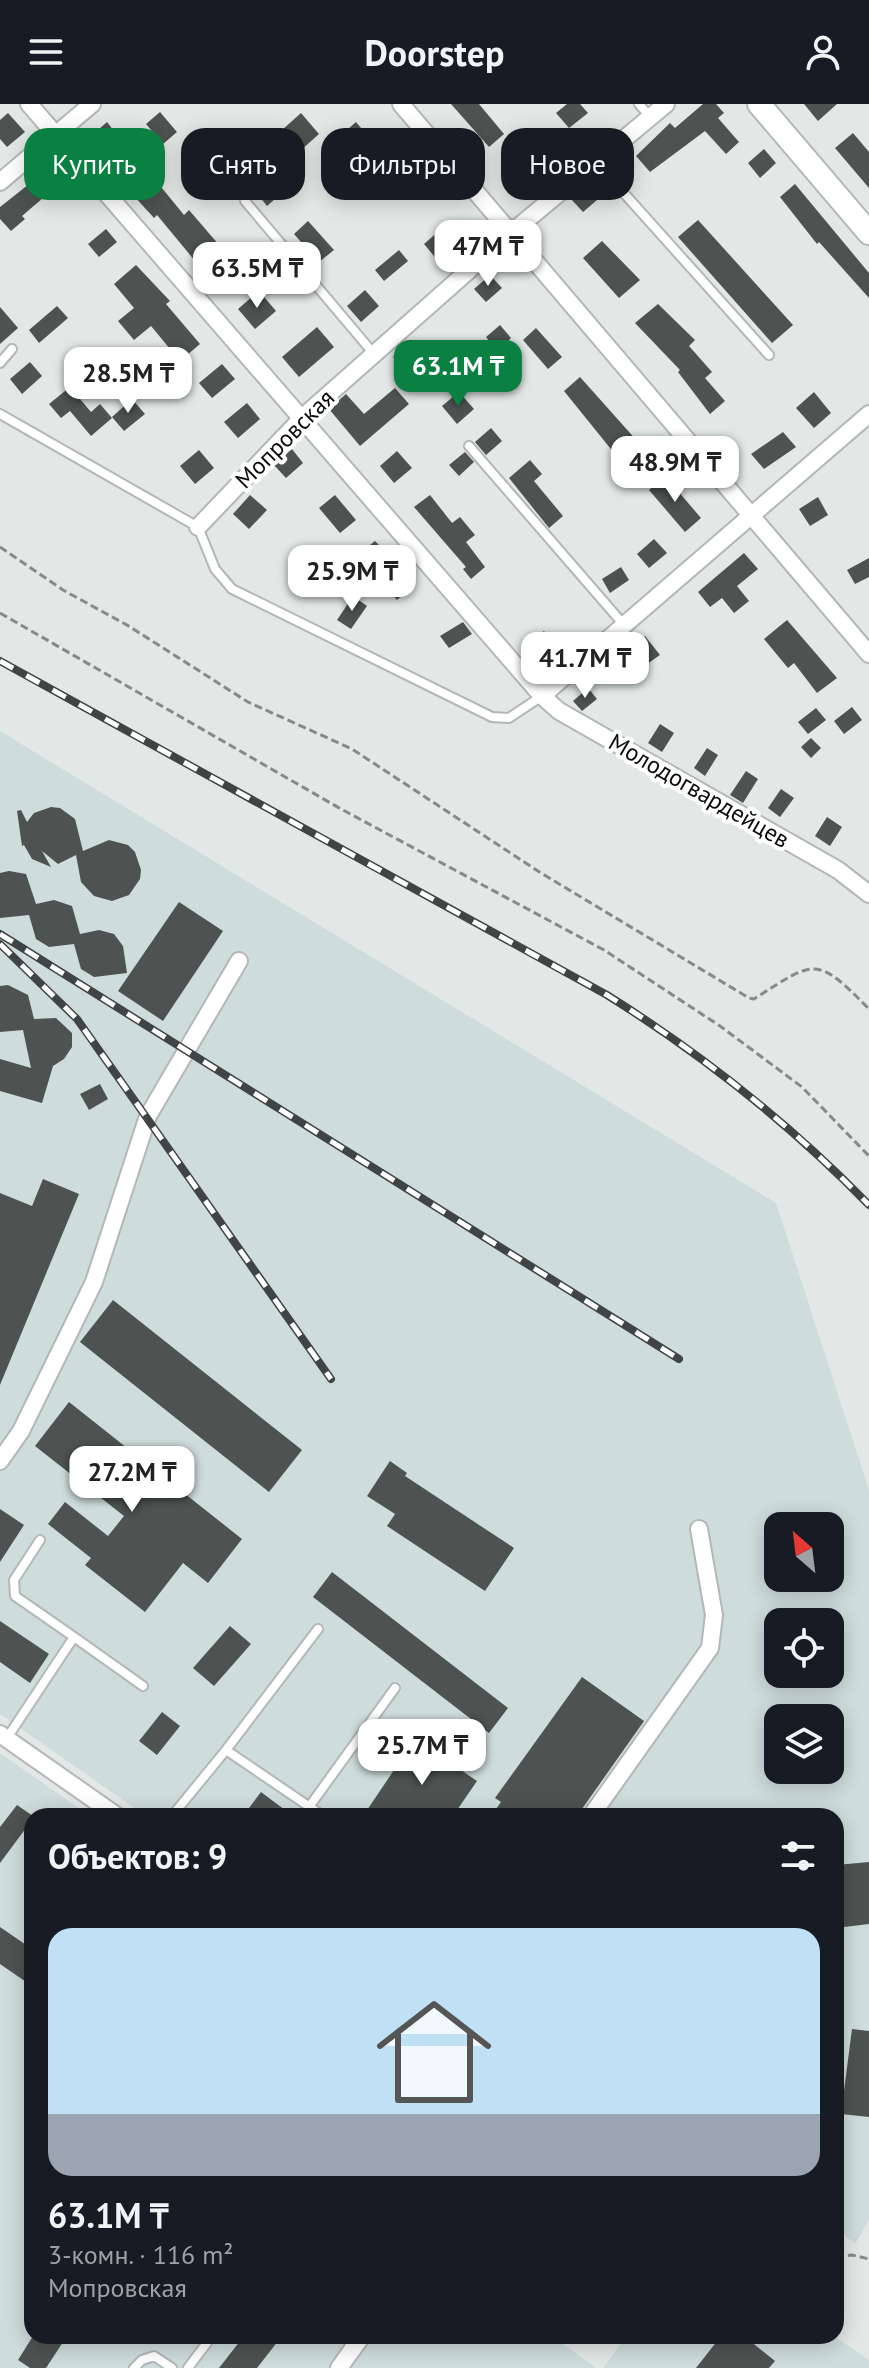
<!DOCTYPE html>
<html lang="ru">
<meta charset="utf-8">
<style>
:root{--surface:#171b24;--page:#20242c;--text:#f1f3f6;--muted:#9ea1a6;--accent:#0b8043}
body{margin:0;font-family:"PT Sans",sans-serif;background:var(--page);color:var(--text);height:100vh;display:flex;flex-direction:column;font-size:30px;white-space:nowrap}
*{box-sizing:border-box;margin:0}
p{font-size:26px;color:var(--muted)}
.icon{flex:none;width:44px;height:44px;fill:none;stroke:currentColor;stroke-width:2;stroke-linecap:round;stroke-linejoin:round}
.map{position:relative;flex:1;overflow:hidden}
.drawer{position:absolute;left:24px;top:1704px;width:820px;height:536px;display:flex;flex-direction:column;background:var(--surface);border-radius:24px;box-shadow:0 4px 20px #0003}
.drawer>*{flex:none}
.top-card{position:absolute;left:24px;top:24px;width:822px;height:72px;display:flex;gap:16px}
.needle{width:52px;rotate:332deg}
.fabs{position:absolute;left:764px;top:1408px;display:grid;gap:16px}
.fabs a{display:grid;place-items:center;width:80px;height:80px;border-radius:16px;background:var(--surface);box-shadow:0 4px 20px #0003;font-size:40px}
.price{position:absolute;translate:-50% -68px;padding:0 18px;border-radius:16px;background:#fff;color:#222;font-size:26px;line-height:52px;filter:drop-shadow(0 2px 4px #0008)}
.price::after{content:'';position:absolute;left:50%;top:48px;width:24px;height:18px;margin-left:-12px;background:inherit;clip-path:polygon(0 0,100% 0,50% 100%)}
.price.on{background:var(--accent);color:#fff}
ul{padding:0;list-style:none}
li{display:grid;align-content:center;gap:16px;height:424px;padding:0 24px}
li span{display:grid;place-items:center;height:248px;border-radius:24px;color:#555}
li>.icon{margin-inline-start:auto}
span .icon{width:144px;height:144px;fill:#fffc;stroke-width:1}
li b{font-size:34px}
h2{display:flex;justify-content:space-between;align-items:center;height:96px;padding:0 24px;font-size:34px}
.tag{padding:0 28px;border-radius:24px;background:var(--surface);box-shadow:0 4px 20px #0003;font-size:28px;line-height:72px}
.tag.on{background:var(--accent);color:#fff}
header{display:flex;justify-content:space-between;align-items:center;height:104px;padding:0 24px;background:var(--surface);font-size:36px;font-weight:600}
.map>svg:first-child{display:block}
.built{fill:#cedcdb;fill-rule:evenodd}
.building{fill:#4e5352}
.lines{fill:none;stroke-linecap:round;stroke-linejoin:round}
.service-casing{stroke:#b3b8b7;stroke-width:12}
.minor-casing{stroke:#b3b8b7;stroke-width:20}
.secondary-casing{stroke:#b3b8b7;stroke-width:26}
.path{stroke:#868a8a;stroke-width:3;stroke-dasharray:8 4;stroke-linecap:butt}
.service{stroke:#fff;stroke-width:8}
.minor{stroke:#fff;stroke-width:16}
.secondary{stroke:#fff;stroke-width:22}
.rail-casing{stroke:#414444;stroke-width:8}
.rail{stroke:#fff;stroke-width:5;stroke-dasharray:15;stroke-linecap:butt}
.labels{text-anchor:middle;stroke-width:8;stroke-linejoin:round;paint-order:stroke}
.street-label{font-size:24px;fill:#0a0c0c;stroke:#fff}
</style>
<header><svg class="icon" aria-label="menu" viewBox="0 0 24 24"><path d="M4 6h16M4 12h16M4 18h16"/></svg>Doorstep<svg class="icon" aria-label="person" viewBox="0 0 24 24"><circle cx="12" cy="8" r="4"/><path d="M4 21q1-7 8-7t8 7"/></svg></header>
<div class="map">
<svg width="869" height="2264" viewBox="0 0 869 2264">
<rect width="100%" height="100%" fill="#e3e8e7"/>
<!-- built -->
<path class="built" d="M0,627L776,1099L869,1386V2116L855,2140L836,2124V1712H146L0,1610ZM778,1422H830V1474H778ZM778,1518H830V1570H778ZM778,1614H830V1666H778Z
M0,1649L90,1712H32V2232H552L596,2264H0Z
M626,2232H834L869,2256V2264H603Z"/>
<!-- building -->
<path class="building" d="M451,0H479L504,30L489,43Z
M567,0H580L588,9L569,24L556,9Z
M703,0H716L724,9L718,14L739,38L726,50L705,27L650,68L636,52L670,19L675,24Z
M804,0H837L818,17Z
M160,8L177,28L163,40L146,20Z
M8,9L25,28L7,43L0,35V16Z
M301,9L319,30L300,47L282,26Z
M107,18L117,31L100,45L90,33Z
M356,18L406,78L386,94L340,32Z
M853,29L869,48V84L835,44Z
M764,45L776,59L760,74L748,59Z
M249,47L283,88L267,102L234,60Z
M135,51L184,111L189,106L232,156L210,175L157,111L154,114L113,69Z
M523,56L536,70L519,84L507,70Z
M52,62L64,76L22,112L25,115L11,127L0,115V103Z
M592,76L604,90L583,108L571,95Z
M795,80L869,169V194L819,138L817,140L780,93Z
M698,116L793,221L772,239L678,133Z
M308,117L334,146L314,162L303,150L308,146L294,130Z
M447,120L463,138L439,158L424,140Z
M106,125L117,138L99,153L88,140Z
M602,137L640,176L619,194L583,154Z
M399,146L408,157L384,177L375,166Z
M136,161L170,197L166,200L200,240L180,257L151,222L134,236L118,217L134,204L114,180Z
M490,171L502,184L486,198L474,185Z
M365,186L379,202L361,218L347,202Z
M259,187L276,207L255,225L238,205Z
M658,200L695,236L689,242L712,268L705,274L725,297L710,310L678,268L680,266L635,219Z
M57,202L68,214L39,239L29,226Z
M0,203L18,224L0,240Z
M500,221L511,234L497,247L486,233Z
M317,223L334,243L299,273L282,253Z
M536,224L562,253L548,265L523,236Z
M408,240L420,254L405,267L393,253Z
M30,258L42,272L22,290L10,275Z
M222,260L235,275L212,294L199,279Z
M580,273L647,348L627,365L564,287Z
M70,283L91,308L100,300L112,314L91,332L70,307L61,314L49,300Z
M395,284L409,300L360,342L329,305L346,290L364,310Z
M459,288L474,305L457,320L442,302Z
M814,288L831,309L814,324L796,304Z
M132,295L145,310L124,327L112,313Z
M247,299L260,315L238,334L224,318Z
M491,324L502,337L486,351L475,338Z
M783,328L796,343L764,365L751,350Z
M292,345L303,359L286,374L274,361Z
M199,346L214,364L195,380L180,362Z
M397,347L412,364L394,379L380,362Z
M465,348L474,358L459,372L449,361Z
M530,356L542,370L534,377L563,412L549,424L509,374Z
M665,372L701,414L685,428L649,386Z
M250,391L267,406L249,425L233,410Z
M335,391L356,416L340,429L319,404Z
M430,391L452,419L460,413L475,431L466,438L485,463L471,475L463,465L466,463L414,403Z
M818,393L828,411L810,422L799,405Z
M654,435L667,449L649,464L637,450Z
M375,437L415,478L397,496L359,450Z
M744,449L758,465L737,482L749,497L734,509L722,494L710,503L698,488Z
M869,454V473L855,480L847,466Z
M621,463L629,476L610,489L602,475Z
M353,492L367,502L351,525L337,516Z
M787,516L837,574L817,589L794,559L788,564L764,535Z
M463,518L472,530L449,544L440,532Z
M544,527L553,539L537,551L528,539Z
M645,532L660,551L647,560L632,541Z
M588,584L597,595L582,607L573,597Z
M852,603L862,616L844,630L834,617Z
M816,604L826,616L808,630L798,618Z
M660,620L674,629L662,648L648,639Z
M811,634L821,644L811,654L801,643Z
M707,644L718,651L705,672L694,664Z
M746,667L758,675L743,699L730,691Z
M781,685L794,694L780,713L768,704Z
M51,703L60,704L75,715L83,747L109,736L128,741L135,748L141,766L140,775L129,791L112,797L94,792L81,778L76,751L58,760L42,747L51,763L32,755L24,741L22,742L17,707L21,706L27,718L34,709Z
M827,713L842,723L830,742L815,732Z
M9,767L26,770L36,800L54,796L72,802L80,830L99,826L114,830L123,842L127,869L94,873L81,865L74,840L49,843L36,835L29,811L0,814V769Z
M179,798L223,827L163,917L118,887Z
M8,881L28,891L34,915L56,914L72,929V943L64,955L53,962L42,999L0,987V955L31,964L23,926L0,928V882Z
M100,980L108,995L89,1006L80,990Z
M43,1075L79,1090L0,1281V1089L32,1102Z
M113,1196L302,1346L269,1388L80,1238Z
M69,1298L242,1435L208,1479L183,1459L145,1508L85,1461L91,1454L48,1420L65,1398L108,1432L124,1412L35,1342Z
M390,1357L407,1369L405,1372L514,1444L485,1487L387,1422L395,1410L367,1392Z
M0,1405L24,1421L0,1458Z
M332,1468L508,1604L489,1629L313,1493Z
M0,1517L49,1550L30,1579L0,1558Z
M230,1522L251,1540L214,1582L193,1564Z
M582,1573L644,1617L577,1712H491L501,1698L495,1694Z
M162,1608L180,1622L157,1651L139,1637Z
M415,1635L477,1677L453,1712H363Z
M261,1688L293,1712H243Z
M17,1701L33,1712L32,1716L0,1759V1723Z
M869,1758V1820L836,1824V1761Z
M0,1823L32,1845V1882L0,1860Z
M852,1925L869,1927V2013L841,2010Z
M33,2232H67L46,2264H30L18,2256Z
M244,2232H282L257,2264H219Z
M721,2232H744L775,2257L769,2264H696Z"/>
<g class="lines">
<defs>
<path id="service" d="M639,0L650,13
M596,58L769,251
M245,97L374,250
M0,259L12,245
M0,310L198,423L215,465L232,485L492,613L509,614L542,592
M469,342L624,521
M318,1525L226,1646L323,1712
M74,1533L143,1582
M7,1634L74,1533L15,1492L14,1476L40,1436
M309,1703L395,1584
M172,1712L226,1646
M134,2264L142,2256L154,2252L172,2264
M188,2264L212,2232"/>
<path id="minor" d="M29,0L542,592L559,607L838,766L869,790
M401,0L869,550
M0,78L92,0
M198,423L303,313L511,129L666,0
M542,592L869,310
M0,1357L21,1327L94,1178L148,1012L239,857
M0,1630L117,1712
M591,1712L710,1544L714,1511L699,1425
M339,2264L362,2232"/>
<path id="secondary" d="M759,0L869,129"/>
</defs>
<!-- service casing -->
<use href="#service" class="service-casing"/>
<!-- minor casing -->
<use href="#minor" class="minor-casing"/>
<!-- secondary casing -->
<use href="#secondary" class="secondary-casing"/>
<!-- path -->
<path class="path" d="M0,443L63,486L127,521L248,598L352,645L541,769L749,894L754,895C815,856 816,851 869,905
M0,509L341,705L604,846L720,922L802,983L869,1052
M836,2153L852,2151L869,2155"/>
<!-- service -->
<use href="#service" class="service"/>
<!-- minor -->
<use href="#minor" class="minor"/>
<!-- secondary -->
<use href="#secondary" class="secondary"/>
<defs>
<path id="rail" d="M0,557L607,891C703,951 790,1020 869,1101
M0,830L679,1255
M0,840L77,915L331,1275"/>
</defs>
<!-- rail casing -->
<use href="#rail" class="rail-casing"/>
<!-- rail -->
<use href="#rail" class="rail"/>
</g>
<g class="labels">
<!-- street labels -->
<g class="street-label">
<text transform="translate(285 335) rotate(-45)" y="8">Мопровская</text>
<text transform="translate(699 687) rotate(30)" y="8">Молодогвардейцев</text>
</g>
</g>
</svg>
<div class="fabs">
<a><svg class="needle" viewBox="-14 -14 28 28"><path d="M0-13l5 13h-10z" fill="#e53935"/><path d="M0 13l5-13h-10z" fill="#9ea1a6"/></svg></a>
<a><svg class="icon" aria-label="locate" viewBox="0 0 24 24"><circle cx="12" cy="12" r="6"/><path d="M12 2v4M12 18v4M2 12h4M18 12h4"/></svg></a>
<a><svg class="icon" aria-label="layers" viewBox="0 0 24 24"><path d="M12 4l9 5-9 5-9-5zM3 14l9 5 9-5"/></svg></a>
</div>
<b class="price" style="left:488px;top:184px">47M ₸</b>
<b class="price" style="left:257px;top:206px">63.5M ₸</b>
<b class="price on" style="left:458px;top:304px">63.1M ₸</b>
<b class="price" style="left:128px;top:311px">28.5M ₸</b>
<b class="price" style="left:675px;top:400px">48.9M ₸</b>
<b class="price" style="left:352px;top:509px">25.9M ₸</b>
<b class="price" style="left:585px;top:596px">41.7M ₸</b>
<b class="price" style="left:132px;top:1410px">27.2M ₸</b>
<b class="price" style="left:422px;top:1683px">25.7M ₸</b>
<div class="top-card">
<a class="tag on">Купить</a>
<a class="tag">Снять</a>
<a class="tag">Фильтры</a>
<a class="tag">Новое</a>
</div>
<section class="drawer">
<h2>Объектов: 9<svg class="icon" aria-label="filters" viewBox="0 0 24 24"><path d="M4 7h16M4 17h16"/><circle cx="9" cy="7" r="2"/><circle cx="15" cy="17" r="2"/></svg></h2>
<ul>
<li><span style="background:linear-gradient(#bfe0f5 75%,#9aa5b1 0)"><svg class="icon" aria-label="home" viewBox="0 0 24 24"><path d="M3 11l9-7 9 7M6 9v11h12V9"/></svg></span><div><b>63.1M ₸</b><p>3-комн. · 116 m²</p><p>Мопровская</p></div></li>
</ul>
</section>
</div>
